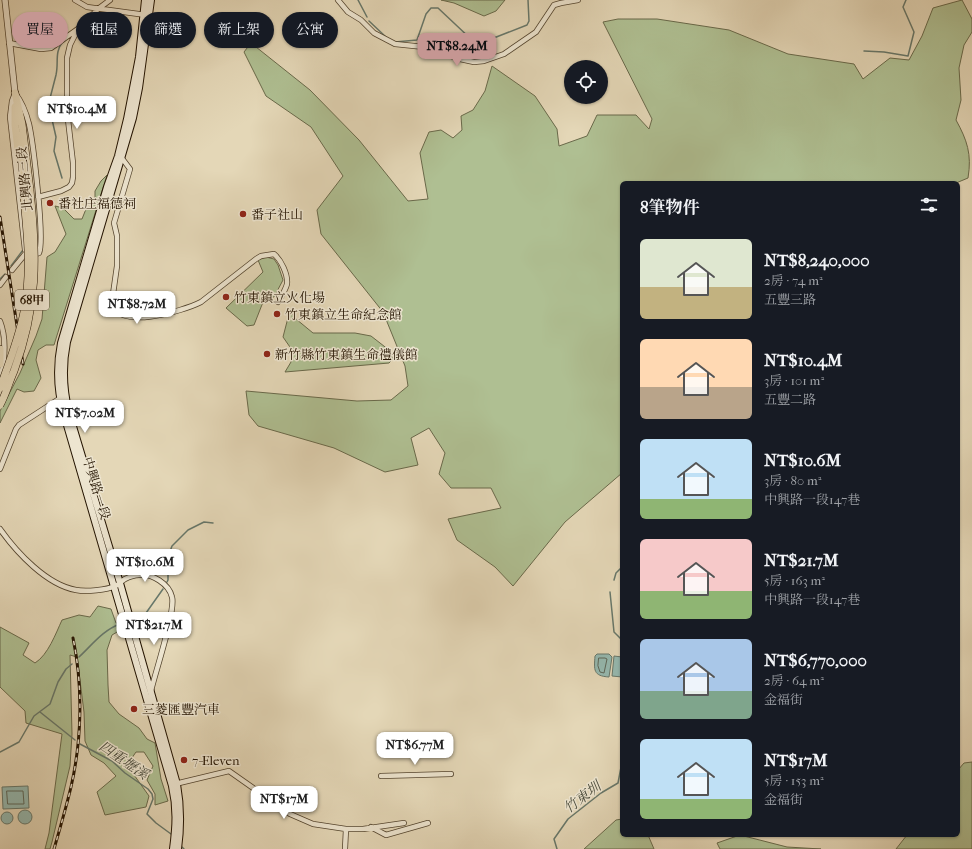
<!DOCTYPE html>
<html lang="zh-TW">
<meta charset="utf-8">
<style>
:root{--surface:#171b24;--page:#242831;--text:#f1f3f6;--muted:#9ea1a6;--accent:#c59692}
body{margin:0;font-family:"IM FELL French Canon","Noto Serif TC",serif;background:var(--page);color:var(--text);height:100vh;display:flex;flex-direction:column;font-size:15px;white-space:nowrap}
*{box-sizing:border-box;margin:0}
p{font-size:13px;color:var(--muted)}
.icon{flex:none;width:22px;height:22px;fill:none;stroke:currentColor;stroke-width:2;stroke-linecap:round;stroke-linejoin:round}
.map{position:relative;flex:1;overflow:hidden}
.drawer{position:absolute;left:620px;top:181px;width:340px;height:656px;display:flex;flex-direction:column;background:var(--surface);border-radius:6px;box-shadow:0 1px 3px #0004}
.drawer>*{flex:none}
.hud{position:absolute;left:12px;top:12px;width:380px;height:36px;display:flex;gap:8px}
.tools{position:absolute;left:564px;top:60px;display:grid;gap:8px}
.tools a{display:grid;place-items:center;width:44px;height:44px;border-radius:50%;background:var(--surface);box-shadow:0 1px 3px #0004;font-size:20px}
.price{position:absolute;translate:-50% -34px;padding:0 9px;border-radius:8px;background:#fff;color:#222;font-size:13px;line-height:26px;filter:drop-shadow(0 1px 2px #0008)}
.price::after{content:'';position:absolute;left:50%;top:24px;width:12px;height:9px;margin-left:-6px;background:inherit;clip-path:polygon(0 0,100% 0,50% 100%)}
.price.selected{background:var(--accent);color:#111}
ul{padding:0;list-style:none}
li{display:flex;align-items:center;gap:12px;height:100px;padding:0 20px}
li span{display:grid;place-items:center;flex:none;width:112px;height:80px;border-radius:6px;color:#555}
li>.icon{margin-inline-start:auto}
span .icon{width:48px;height:48px;fill:#fffc;stroke-width:1}
li b{font-size:17px}
h2{display:flex;justify-content:space-between;align-items:center;height:48px;padding:0 20px;font-size:17px}
.chip{padding:0 14px;border-radius:18px;background:var(--surface);box-shadow:0 1px 3px #0004;font-size:14px;line-height:36px}
.chip.selected{background:var(--accent);color:#111}
.map>svg:first-child{display:block}
.green{fill:#afbf92;stroke:#69694a}
.water{fill:#95b9b0;stroke:#67776a}
.lines{fill:none;stroke-linecap:round;stroke-linejoin:round}
.shore{stroke:#5c6658;stroke-width:1}
.stream{stroke:#67776a;stroke-width:1.5}
.minor-casing{stroke:#53442e;stroke-width:6}
.tertiary-casing{stroke:#53442e;stroke-width:7}
.secondary-casing{stroke:#231301;stroke-width:8}
.trunk-casing{stroke:#231301;stroke-width:8}
.minor{stroke:#ede5d0;stroke-width:4.5}
.tertiary{stroke:#ede5d0;stroke-width:5.5}
.secondary{stroke:#ede5d0;stroke-width:6}
.trunk{stroke:#e4d7b7;stroke-width:7}
.rail-casing{stroke:#231301;stroke-width:3}
.rail{stroke:#ede5d0;stroke-width:1.5;stroke-dasharray:4.5;stroke-linecap:butt}
.trunk-bridge-casing{stroke:#231301;stroke-width:8;stroke-linecap:butt}
.trunk-bridge{stroke:#e4d7b7;stroke-width:7}
.poi-dot{fill:#8f2418;stroke:#ede5d0;stroke-width:1.5}
.labels{text-anchor:middle;stroke-width:3;stroke-linejoin:round;paint-order:stroke}
.shield{fill:#ede5d0;stroke:#60523f;stroke-width:1}
.shield-label{font-size:12px;font-weight:bold;fill:#231301}
.street-label{font-size:13px;fill:#231301;stroke:#ede5d0}
.poi-label{font-size:13px;fill:#231301;stroke:#ede5d0;text-anchor:start}
.water-label{font-size:14px;font-style:italic;fill:#4b4d3e;stroke:#ede5d0}
</style>
<div class="map">
<svg width="972" height="849" viewBox="0 0 972 849">
<rect width="100%" height="100%" fill="#e4d7b7"/>
<filter id="stains"><feTurbulence type="fractalNoise" baseFrequency=".005" numOctaves="4"/><feColorMatrix values="0 0 0 0 .2 0 0 0 0 .09 0 0 0 0 .02 0 0 0 .5 -.17"/></filter>
<radialGradient id="worn" r=".72"><stop offset=".6" stop-color="#630" stop-opacity="0"/><stop offset="1" stop-color="#630" stop-opacity=".3"/></radialGradient>
<!-- green -->
<path class="green" d="M441,0H505L496,11L484,16L454,3Z
M962,0L972,19V32L964,45L959,68L961,100L956,120C967,140 972,154 968,178L956,183H622V473L565,522L513,586L495,567L457,540L448,519L501,508L491,488H451L439,474L445,453L429,428L411,438L418,465L385,472L334,448L258,426L249,415L246,391L357,401L391,400L408,386L405,366L383,312L321,234L317,210L343,176L311,127L266,96L244,52L251,43L310,90L359,140L408,201L428,199L420,153L429,132L441,130L453,138L462,130L461,116L473,110L485,91L492,66L535,96L557,129L559,146L587,136L597,115H636L649,129L652,119L603,22L618,19H657L729,30L788,54L854,64L863,79L890,58L909,60L922,36L933,8Z
M107,175L54,345H46L38,350L36,360L41,378L34,391L24,392L17,389L0,423V411L20,373L36,336L42,319L47,257L55,252L66,234L55,206L63,208L74,219H82L86,209L91,206L95,199V191L101,181Z
M266,257L274,259L278,265L283,280L274,297H265L254,325L247,326L226,308L263,272L258,260Z
M290,310L296,319L313,333H355L371,336L389,350L393,359L389,363L285,372L291,362L292,350L283,337Z
M98,606L111,609L116,623H123L124,628L112,635L107,650L108,685L109,702L119,714L139,728L147,739L155,743L161,779L168,801L155,805V794L147,780L153,766L144,752H136L127,765L149,796L146,807L105,815L97,792L116,776L104,763L91,755L85,741L84,712L77,657L70,655L72,734L70,766L52,842L50,849H45L49,833L62,734L26,723L25,711L0,687V627L29,643L23,655L35,663C48,655 56,633 62,620L79,615L90,617Z
M972,762V849H896L907,835H958V770L964,763Z
M622,819V835H648L654,849H584L616,820Z
M740,835L787,847L821,849H720L717,843Z"/>
<!-- water -->
<path class="water" d="M597,654H609L612,657L609,677C593,676 594,670 595,656Z
M614,656L622,657V677L612,676Z
M28,786L29,808L3,809L2,787Z
M18 817a7 7 0 1 1 14 0a7 7 0 1 1-14 0Z
M1 818a6 6 0 1 1 12 0a6 6 0 1 1-12 0Z"/>
<g class="lines">
<!-- shore -->
<path class="shore" d="M599,658H605L607,659L604,673L600,672L598,666Z
M7,791H23L24,804H8Z"/>
<!-- stream -->
<path class="stream" d="M358,0L367,17
M369,21L387,38
M83,36L88,35L111,37L120,20
M395,42L417,40L426,14L431,8H438L472,40L481,43L527,25L529,21L528,0
M864,51L884,52L908,56L914,32L903,7L906,0
M62,178L54,151L56,137L51,115L47,110C50,98 53,87 56,75C59,62 54,53 63,41
M11,266L23,250
M0,279L5,274
M614,580L616,573L622,567
M167,582L168,580V557L172,546L188,530L204,522L213,523
M610,592L614,632L622,640
M134,618L146,613L163,589
M79,657C92,645 103,630 120,624
M40,712L75,740
M80,744L112,761L125,773L148,789L152,794L153,799L147,814L156,823L171,834
M0,752L19,742L34,716L50,704L58,682L66,669L72,664
M182,847L184,849
M557,849L554,839L568,819L601,793L618,783L622,762"/>
<defs>
<path id="minor" d="M75,0L87,7L146,15
M338,0L348,12L361,20L374,33L395,44L424,47L460,59L474,62L484,61L504,54L536,32L554,5L561,3L578,0
M9,43L41,49L51,48L82,26L98,9L110,0
M15,93C22,102 26,112 29,124C33,142 45,240 39,253L36,254H28L25,250L10,117L12,101Z
M119,156L121,157L130,169L114,223L117,236V266L112,301C115,332 183,311 201,302L256,259L261,256L274,254C281,260 288,274 287,284C286,289 281,297 278,302
M38,197L61,191L69,187L72,183L73,177V163L67,111V58L70,45L75,35L82,26
M12,270L26,253
M0,285L6,277
M0,321C7,339 5,358 1,376
M0,469L16,429L19,425L59,399
M0,529C17,553 47,585 76,590C86,592 107,590 115,586C119,585 121,581 125,579C129,577 135,575 139,575C152,573 169,584 172,597C176,611 155,673 151,691
M381,776L451,774
M175,784L229,771L290,814L313,824L346,829H363L404,823
M371,827L386,835L428,823
M345,849L346,829"/>
<path id="tertiary" d="M5,0L15,93"/>
<path id="secondary" d="M145,0L139,57L127,119L118,156L107,187L61,343C56,368 57,390 64,415L172,786C177,808 176,826 173,849
M151,0L139,88L133,118L67,342C62,367 63,389 69,413L120,583L177,784C181,806 181,827 178,849"/>
<path id="trunk" d="M15,93L22,124L30,190
M15,107V125L23,189
M0,349V364"/>
</defs>
<!-- minor casing -->
<use href="#minor" class="minor-casing"/>
<!-- tertiary casing -->
<use href="#tertiary" class="tertiary-casing"/>
<!-- secondary casing -->
<use href="#secondary" class="secondary-casing"/>
<!-- trunk casing -->
<use href="#trunk" class="trunk-casing"/>
<!-- minor -->
<use href="#minor" class="minor"/>
<!-- tertiary -->
<use href="#tertiary" class="tertiary"/>
<!-- secondary -->
<use href="#secondary" class="secondary"/>
<!-- trunk -->
<use href="#trunk" class="trunk"/>
<defs>
<path id="rail" d="M0,217L23,364
M54,849C60,828 66,808 71,787C82,739 83,686 73,638"/>
</defs>
<!-- rail casing -->
<use href="#rail" class="rail-casing"/>
<!-- rail -->
<use href="#rail" class="rail"/>
<defs>
<path id="trunk-bridge" d="M0,388C9,363 19,338 24,312C32,271 27,229 23,189
M0,405C6,394 9,382 14,371C38,306 37,257 30,190"/>
</defs>
<!-- trunk-bridge casing -->
<use href="#trunk-bridge" class="trunk-bridge-casing"/>
<!-- trunk-bridge -->
<use href="#trunk-bridge" class="trunk-bridge"/>
</g>
<!-- markers -->
<g class="poi-dot">
<circle cx="50" cy="203" r="4"/>
<circle cx="243" cy="214" r="4"/>
<circle cx="226" cy="297" r="4"/>
<circle cx="277" cy="314" r="4"/>
<circle cx="267" cy="354" r="4"/>
<circle cx="134" cy="709" r="4"/>
<circle cx="184" cy="760" r="4"/>
</g>
<g class="labels">
<!-- shield labels -->
<rect class="shield" x="15" y="290" width="34" height="20" rx="3"/>
<g class="shield-label">
<text x="32" y="304">68甲</text>
</g>
<!-- street labels -->
<g class="street-label">
<text transform="translate(24 179) rotate(-96)" y="5">北興路三段</text>
<text transform="translate(97 488) rotate(73)" y="5">中興路一段</text>
</g>
<!-- poi labels -->
<g class="poi-label">
<text x="58" y="208">番社庄福德祠</text>
<text x="251" y="219">番子社山</text>
<text x="234" y="302">竹東鎮立火化場</text>
<text x="285" y="319">竹東鎮立生命紀念館</text>
<text x="275" y="359">新竹縣竹東鎮生命禮儀館</text>
<text x="142" y="714">三菱匯豐汽車</text>
<text x="192" y="765">7-Eleven</text>
</g>
<!-- water labels -->
<g class="water-label">
<text transform="translate(124 760) rotate(34)" y="5">四重壢溪</text>
<text transform="translate(582 797) rotate(-37)" y="5">竹東圳</text>
</g>
</g>
<rect width="100%" height="100%" filter="url(#stains)"/>
<rect width="100%" height="100%" fill="url(#worn)"/>
</svg>
<div class="tools">
<a><svg class="icon" aria-label="locate" viewBox="0 0 24 24"><circle cx="12" cy="12" r="6"/><path d="M12 2v4M12 18v4M2 12h4M18 12h4"/></svg></a>
</div>
<b class="price selected" style="left:457px;top:67px">NT$8.24M</b>
<b class="price" style="left:77px;top:130px">NT$10.4M</b>
<b class="price" style="left:137px;top:325px">NT$8.72M</b>
<b class="price" style="left:85px;top:434px">NT$7.02M</b>
<b class="price" style="left:145px;top:583px">NT$10.6M</b>
<b class="price" style="left:154px;top:646px">NT$21.7M</b>
<b class="price" style="left:415px;top:766px">NT$6.77M</b>
<b class="price" style="left:284px;top:820px">NT$17M</b>
<div class="hud">
<a class="chip selected">買屋</a>
<a class="chip">租屋</a>
<a class="chip">篩選</a>
<a class="chip">新上架</a>
<a class="chip">公寓</a>
</div>
<section class="drawer">
<h2>8筆物件<svg class="icon" aria-label="filters" viewBox="0 0 24 24"><path d="M4 7h16M4 17h16"/><circle cx="9" cy="7" r="2"/><circle cx="15" cy="17" r="2"/></svg></h2>
<ul>
<li><span style="background:linear-gradient(#dfe7d0 60%,#c2b280 0)"><svg class="icon" aria-label="home" viewBox="0 0 24 24"><path d="M3 11l9-7 9 7M6 9v11h12V9"/></svg></span><div><b>NT$8,240,000</b><p>2房 · 74 m²</p><p>五豐三路</p></div></li>
<li><span style="background:linear-gradient(#ffd9b3 60%,#b9a48a 0)"><svg class="icon" aria-label="home" viewBox="0 0 24 24"><path d="M3 11l9-7 9 7M6 9v11h12V9"/></svg></span><div><b>NT$10.4M</b><p>3房 · 101 m²</p><p>五豐二路</p></div></li>
<li><span style="background:linear-gradient(#bfe0f5 75%,#8fb573 0)"><svg class="icon" aria-label="home" viewBox="0 0 24 24"><path d="M3 11l9-7 9 7M6 9v11h12V9"/></svg></span><div><b>NT$10.6M</b><p>3房 · 80 m²</p><p>中興路一段147巷</p></div></li>
<li><span style="background:linear-gradient(#f6c9c9 65%,#8fb573 0)"><svg class="icon" aria-label="home" viewBox="0 0 24 24"><path d="M3 11l9-7 9 7M6 9v11h12V9"/></svg></span><div><b>NT$21.7M</b><p>5房 · 163 m²</p><p>中興路一段147巷</p></div></li>
<li><span style="background:linear-gradient(#a9c7e8 65%,#7fa58c 0)"><svg class="icon" aria-label="home" viewBox="0 0 24 24"><path d="M3 11l9-7 9 7M6 9v11h12V9"/></svg></span><div><b>NT$6,770,000</b><p>2房 · 64 m²</p><p>金福街</p></div></li>
<li><span style="background:linear-gradient(#bfe0f5 75%,#8fb573 0)"><svg class="icon" aria-label="home" viewBox="0 0 24 24"><path d="M3 11l9-7 9 7M6 9v11h12V9"/></svg></span><div><b>NT$17M</b><p>5房 · 153 m²</p><p>金福街</p></div></li>
</ul>
</section>
</div>
